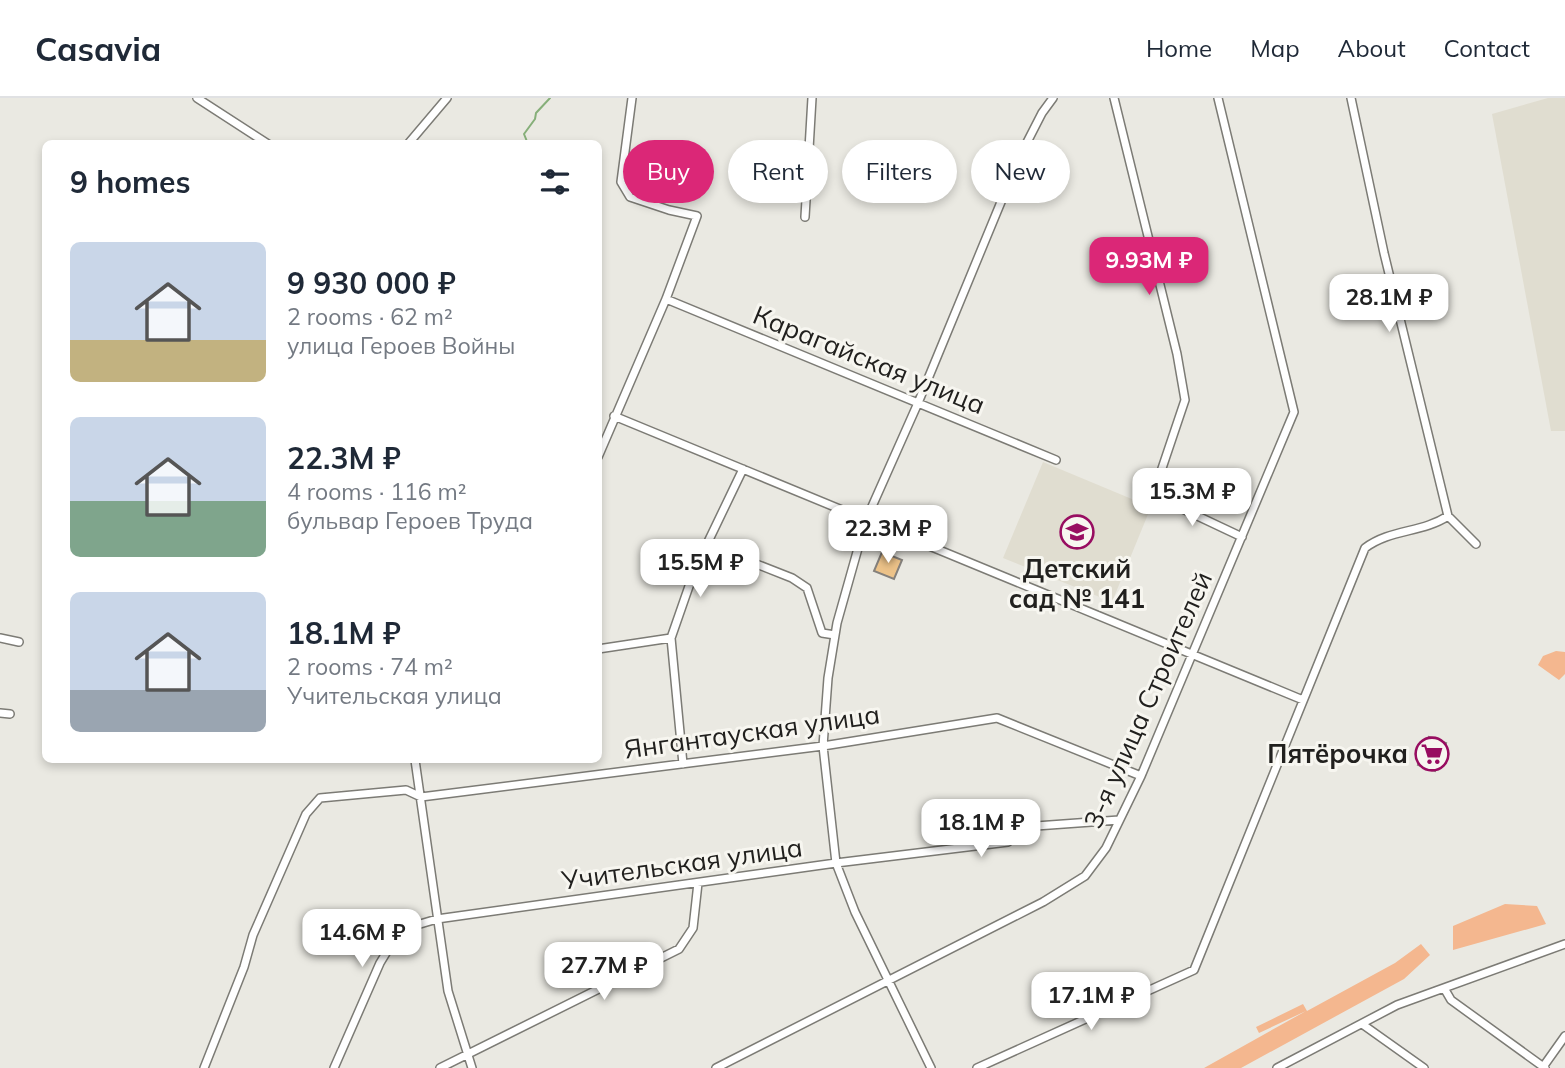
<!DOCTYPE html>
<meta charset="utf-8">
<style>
:root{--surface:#fff;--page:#f6f6f7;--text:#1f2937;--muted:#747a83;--line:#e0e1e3;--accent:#db2777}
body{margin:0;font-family:Mulish,sans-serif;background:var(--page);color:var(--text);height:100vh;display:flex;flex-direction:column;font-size:26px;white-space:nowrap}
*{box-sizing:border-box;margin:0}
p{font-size:23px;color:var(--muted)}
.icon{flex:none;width:38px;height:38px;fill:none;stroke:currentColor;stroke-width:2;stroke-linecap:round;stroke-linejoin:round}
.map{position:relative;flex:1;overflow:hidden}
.details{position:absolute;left:42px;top:42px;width:560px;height:623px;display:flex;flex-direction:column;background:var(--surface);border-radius:10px;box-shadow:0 4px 10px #0003}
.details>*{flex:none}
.top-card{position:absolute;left:623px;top:42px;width:665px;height:63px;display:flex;gap:14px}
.price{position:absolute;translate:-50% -60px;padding:0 16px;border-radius:14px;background:#fff;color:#222;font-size:23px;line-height:46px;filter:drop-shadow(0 2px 4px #0008)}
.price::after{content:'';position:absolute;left:50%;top:42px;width:21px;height:16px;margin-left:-10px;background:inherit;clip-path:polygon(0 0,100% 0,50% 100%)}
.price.on{background:var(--accent);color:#fff}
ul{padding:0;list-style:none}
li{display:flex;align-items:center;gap:21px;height:175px;padding:0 28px}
li span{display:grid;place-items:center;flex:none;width:196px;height:140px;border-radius:10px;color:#555}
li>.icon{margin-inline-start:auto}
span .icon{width:84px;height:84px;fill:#fffc;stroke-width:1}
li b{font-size:30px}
h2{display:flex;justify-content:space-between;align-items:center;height:84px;padding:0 28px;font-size:30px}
.chip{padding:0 24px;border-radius:32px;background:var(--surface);box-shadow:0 4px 10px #0003;font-size:24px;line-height:63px}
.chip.on{background:var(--accent);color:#fff}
header{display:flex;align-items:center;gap:42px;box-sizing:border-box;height:98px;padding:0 35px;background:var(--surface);border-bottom:2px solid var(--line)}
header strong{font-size:33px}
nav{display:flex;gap:38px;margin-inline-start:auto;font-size:24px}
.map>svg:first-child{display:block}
.built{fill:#e0ddd0}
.green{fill:#f4b78f}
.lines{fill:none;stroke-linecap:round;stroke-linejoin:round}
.stream{stroke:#86af79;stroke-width:2}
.building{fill:#edc389;stroke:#85817c;stroke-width:2}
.minor-casing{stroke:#7c7b75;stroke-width:10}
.minor{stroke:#fff;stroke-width:7}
.labels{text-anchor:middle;stroke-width:6;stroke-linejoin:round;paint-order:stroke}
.street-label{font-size:26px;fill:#21201e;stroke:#f7f6f0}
.poi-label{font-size:26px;font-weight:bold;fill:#21201e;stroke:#f7f6f0}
</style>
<header>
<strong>Casavia</strong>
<nav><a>Home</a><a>Map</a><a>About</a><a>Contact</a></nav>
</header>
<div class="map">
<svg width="1565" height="970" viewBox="0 0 1565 970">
<rect width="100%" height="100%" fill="#eae9e2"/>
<!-- built -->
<path class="built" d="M1548,0H1565V333H1551L1492,16Z
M1043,364L1151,409L1112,504L1003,460Z"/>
<!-- green -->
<path class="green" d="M1556,553L1565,554V576L1559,582L1538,567L1543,558Z
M1505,806L1537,808L1546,826L1453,852V828Z
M1421,846L1430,857L1404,881L1241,970H1204L1306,913L1259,935L1256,929L1303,906L1307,913L1395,865Z"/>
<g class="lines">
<!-- stream -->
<path class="stream" d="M528,46L524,36L535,21L536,15L550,0"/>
</g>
<!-- building -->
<path class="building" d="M882,454L902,462L894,481L874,473Z
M1429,639L1446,645L1435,673L1418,667Z"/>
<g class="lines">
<defs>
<path id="minor" d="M197,0L268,46
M1114,0L1177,256L1185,302L1153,397L1242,439
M1351,0L1384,155L1448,418L1476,446
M408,46L447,0
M805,119L812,0
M666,201L1056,362
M614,318L1303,602
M598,359L666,201L697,118L669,112L630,99L621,84L632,0
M708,447L792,480L807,490L822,535L835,537
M0,540L19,544
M671,540L683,666
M598,551L671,540L695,471L743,371
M0,615L10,616
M415,662L448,893L472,970
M1444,890L1451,902L1545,970
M1362,926L1424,970
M1543,969L1565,938
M204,970L244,869L253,837L306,716L320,700L406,692L421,699L823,648L997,620L1141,678
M334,970L380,865L400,832L437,821L836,765L1008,744L1021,733L1036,728L1119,722
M440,970L679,851L693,830L698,785
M716,970L1043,804L1085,778L1106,750L1141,678L1294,314L1218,0
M931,970L855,814L836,765L823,648L828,580L837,525L866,422L918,305L1020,58L1042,15L1053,0
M977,970L1194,872L1365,450C1390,431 1422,435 1448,418
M1277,970L1397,907L1565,846"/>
</defs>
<!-- minor casing -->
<use href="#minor" class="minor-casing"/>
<!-- minor -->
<use href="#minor" class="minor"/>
</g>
<!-- icons -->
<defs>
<symbol id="school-ring" viewBox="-11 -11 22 22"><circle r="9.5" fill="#f7f6f0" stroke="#980d61" stroke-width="1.5"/><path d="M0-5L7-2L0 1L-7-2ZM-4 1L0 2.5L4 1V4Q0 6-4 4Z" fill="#980d61"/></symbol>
<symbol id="supermarket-ring" viewBox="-11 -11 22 22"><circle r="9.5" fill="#f7f6f0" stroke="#980d61" stroke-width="1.5"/><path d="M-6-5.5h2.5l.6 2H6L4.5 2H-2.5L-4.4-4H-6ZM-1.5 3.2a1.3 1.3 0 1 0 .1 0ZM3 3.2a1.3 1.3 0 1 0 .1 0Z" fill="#980d61"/></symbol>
</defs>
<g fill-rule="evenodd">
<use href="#school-ring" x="1058" y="415" width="38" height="38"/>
<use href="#supermarket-ring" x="1413" y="637" width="38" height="38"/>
</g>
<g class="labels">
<!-- street labels -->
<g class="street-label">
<text transform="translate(869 262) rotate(22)" y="9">Карагайская улица</text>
<text transform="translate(1148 602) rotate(-66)" y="9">3-я улица Строителей</text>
<text transform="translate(752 634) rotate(-8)" y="9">Янгантауская улица</text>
<text transform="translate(682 766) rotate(-8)" y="9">Учительская улица</text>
</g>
<!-- poi labels -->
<g class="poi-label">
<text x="1077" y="480">Детский<tspan x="1077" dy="30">сад № 141</tspan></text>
<text x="1408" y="665" text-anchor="end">Пятёрочка</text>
</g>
</g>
</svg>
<b class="price on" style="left:1149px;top:199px">9.93M ₽</b>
<b class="price" style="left:1389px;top:236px">28.1M ₽</b>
<b class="price" style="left:1192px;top:430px">15.3M ₽</b>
<b class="price" style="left:888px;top:467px">22.3M ₽</b>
<b class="price" style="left:700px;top:501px">15.5M ₽</b>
<b class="price" style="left:981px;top:761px">18.1M ₽</b>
<b class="price" style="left:362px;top:871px">14.6M ₽</b>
<b class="price" style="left:604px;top:904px">27.7M ₽</b>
<b class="price" style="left:1091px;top:934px">17.1M ₽</b>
<div class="top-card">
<a class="chip on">Buy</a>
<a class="chip">Rent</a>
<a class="chip">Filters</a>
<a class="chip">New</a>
</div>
<section class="details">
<h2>9 homes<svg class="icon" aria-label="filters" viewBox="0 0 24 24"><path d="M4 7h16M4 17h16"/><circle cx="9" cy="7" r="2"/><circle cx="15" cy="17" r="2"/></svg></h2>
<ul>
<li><span style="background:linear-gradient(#c9d6e8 70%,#c2b280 0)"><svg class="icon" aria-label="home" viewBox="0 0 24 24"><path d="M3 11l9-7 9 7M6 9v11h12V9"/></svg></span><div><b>9 930 000 ₽</b><p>2 rooms · 62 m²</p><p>улица Героев Войны</p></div></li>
<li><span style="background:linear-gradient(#c9d6e8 60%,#7fa58c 0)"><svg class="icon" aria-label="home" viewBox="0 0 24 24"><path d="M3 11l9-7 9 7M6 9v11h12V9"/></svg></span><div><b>22.3M ₽</b><p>4 rooms · 116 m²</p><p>бульвар Героев Труда</p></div></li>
<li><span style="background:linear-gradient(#c9d6e8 70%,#9aa5b1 0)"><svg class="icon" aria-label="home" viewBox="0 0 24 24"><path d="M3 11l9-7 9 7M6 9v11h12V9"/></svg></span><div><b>18.1M ₽</b><p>2 rooms · 74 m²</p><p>Учительская улица</p></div></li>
</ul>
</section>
</div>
